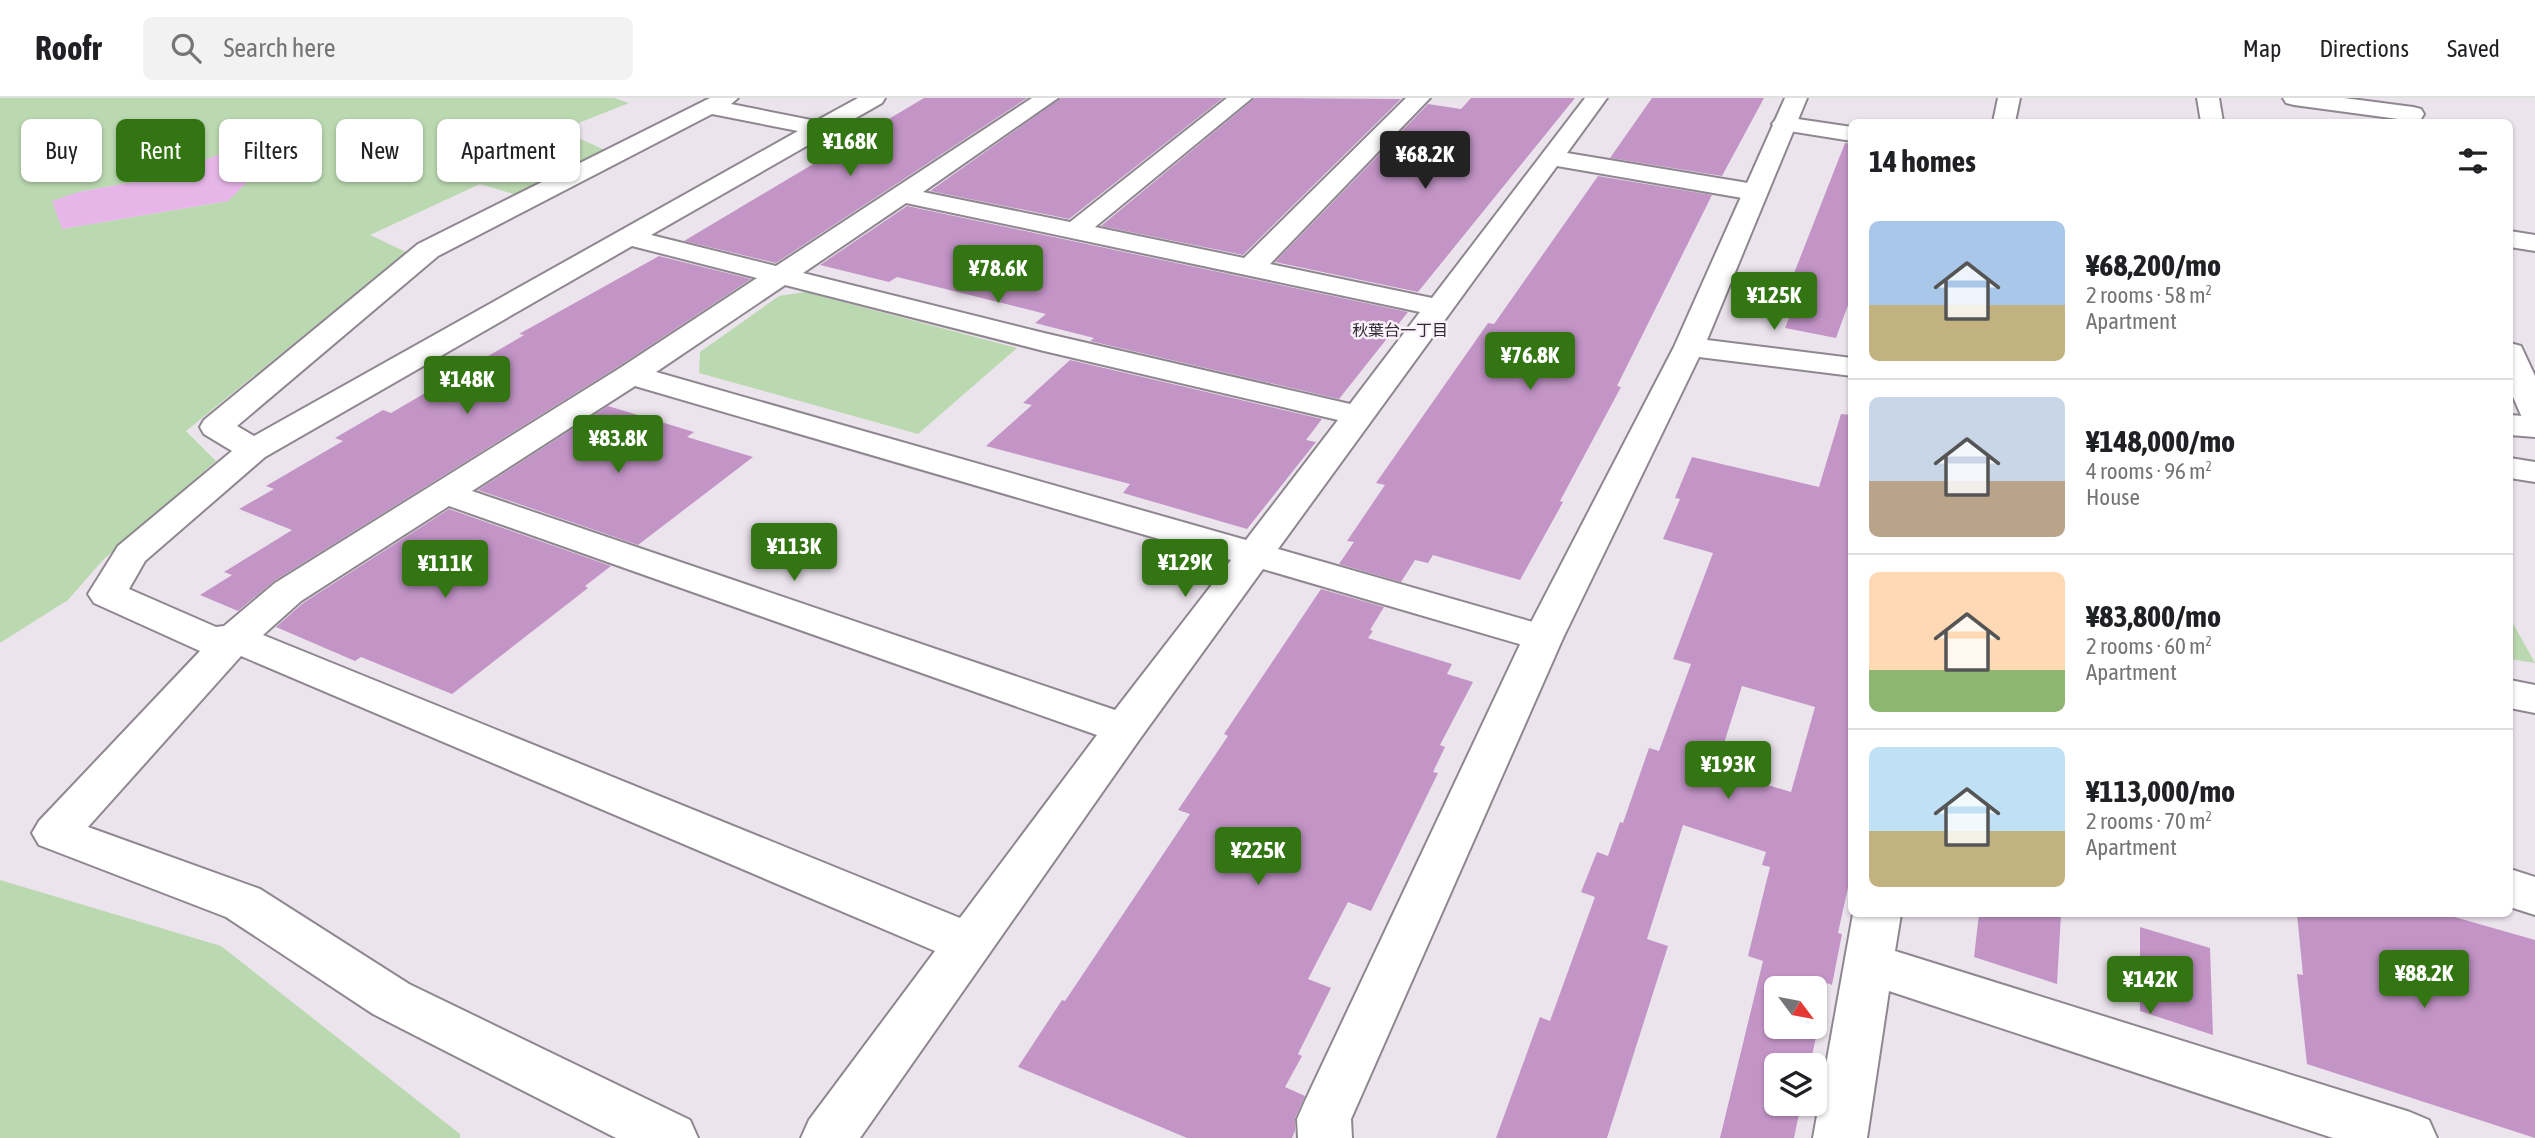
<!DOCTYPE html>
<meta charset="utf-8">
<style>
:root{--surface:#fff;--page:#f2f2f2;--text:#202124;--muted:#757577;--line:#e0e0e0;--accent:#337512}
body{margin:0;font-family:"Asap Condensed","Noto Sans JP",sans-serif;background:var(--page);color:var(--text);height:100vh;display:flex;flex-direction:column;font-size:26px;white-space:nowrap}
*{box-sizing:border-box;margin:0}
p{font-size:23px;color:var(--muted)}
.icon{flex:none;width:38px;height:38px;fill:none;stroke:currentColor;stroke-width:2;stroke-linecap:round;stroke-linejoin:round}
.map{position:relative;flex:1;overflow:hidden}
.panel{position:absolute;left:1848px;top:21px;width:665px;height:798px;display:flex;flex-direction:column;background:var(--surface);border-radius:10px;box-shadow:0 2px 5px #0004}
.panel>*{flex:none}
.guide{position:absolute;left:21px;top:21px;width:665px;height:63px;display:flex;gap:14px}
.needle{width:46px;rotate:122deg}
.fabs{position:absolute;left:1764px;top:878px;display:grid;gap:14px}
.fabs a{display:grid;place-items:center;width:63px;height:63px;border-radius:10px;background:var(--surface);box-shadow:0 2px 5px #0004;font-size:35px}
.price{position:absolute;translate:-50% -60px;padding:0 16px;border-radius:7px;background:var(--accent);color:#fff;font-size:23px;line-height:46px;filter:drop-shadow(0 2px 4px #0008)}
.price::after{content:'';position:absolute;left:50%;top:42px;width:21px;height:16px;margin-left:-10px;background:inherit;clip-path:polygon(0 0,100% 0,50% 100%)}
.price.selected{background:#222;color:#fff}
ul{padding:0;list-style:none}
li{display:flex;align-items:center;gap:21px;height:175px;padding:0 21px}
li+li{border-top:2px solid var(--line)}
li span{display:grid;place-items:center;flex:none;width:196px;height:140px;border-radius:10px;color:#555}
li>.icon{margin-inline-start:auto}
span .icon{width:84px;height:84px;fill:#fffc;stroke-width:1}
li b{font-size:30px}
h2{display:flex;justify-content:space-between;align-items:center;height:84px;padding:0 21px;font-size:30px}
.pill{padding:0 24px;border-radius:10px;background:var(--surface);box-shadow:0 2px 5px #0004;font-size:24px;line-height:63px}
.pill.selected{background:var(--accent);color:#fff}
header{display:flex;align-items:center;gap:42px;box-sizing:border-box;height:98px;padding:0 35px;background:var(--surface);border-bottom:2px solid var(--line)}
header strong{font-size:33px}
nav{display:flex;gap:38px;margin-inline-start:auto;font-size:24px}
.search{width:490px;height:63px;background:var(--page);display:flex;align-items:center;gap:18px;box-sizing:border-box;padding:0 24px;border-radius:10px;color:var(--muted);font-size:26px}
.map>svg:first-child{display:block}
.green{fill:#bbd9b1;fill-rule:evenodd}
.water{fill:#e6b6e9}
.building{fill:#c395c7;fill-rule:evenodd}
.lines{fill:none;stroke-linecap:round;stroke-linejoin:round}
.minor-casing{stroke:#8f878f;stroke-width:4}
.tertiary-casing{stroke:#8f878f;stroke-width:4}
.minor{fill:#fff;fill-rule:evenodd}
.tertiary{fill:#fff;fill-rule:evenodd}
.labels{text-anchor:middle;stroke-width:5;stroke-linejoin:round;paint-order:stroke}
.far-neighbourhood-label{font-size:16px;fill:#302a31;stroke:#faf1fa}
</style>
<header>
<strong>Roofr</strong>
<div class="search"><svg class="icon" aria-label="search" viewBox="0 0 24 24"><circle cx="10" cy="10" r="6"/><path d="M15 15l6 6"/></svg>Search here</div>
<nav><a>Map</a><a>Directions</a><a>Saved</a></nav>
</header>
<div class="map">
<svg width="2535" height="1040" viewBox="0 0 2535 1040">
<rect width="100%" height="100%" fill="#ece4ed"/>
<!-- green -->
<path class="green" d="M0,0H614L629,5L561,32L607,53L517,97L480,86L370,137L406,154L186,333L216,363L103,462L68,502L0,545ZM261,39L312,41L252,79L228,103L62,131L78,94L167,78Z
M805,194L1017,250L918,336L699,275L700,254L779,198Z
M2510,520L2535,565L2510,561Z
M0,782L221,848L460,1036V1040H0Z"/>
<!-- water -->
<path class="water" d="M309,25L313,40L252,79L228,103L62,131L52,103L78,94L167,78L261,39Z"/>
<!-- building -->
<path class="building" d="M924,0H1027L776,165L684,143Z
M1061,0H1223L1069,121L930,93Z
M1255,0L1401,1L1243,157L1101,128Z
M1471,0H1575L1418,194L1275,164L1428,6L1461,11Z
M1652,0H1764L1722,78L1610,60Z
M1845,45L1852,46V196L1836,240L1785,230L1803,186L1791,183Z
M1598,78L1712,97L1617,288L1621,289L1560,403L1563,404L1520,482L1433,457L1428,465L1415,462L1401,484L1339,466L1354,444L1347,443L1385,387L1376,385L1488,225L1494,226Z
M907,108L1408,214L1339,301L1090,243L1094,240L1035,225L1046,216L897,179L889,184L820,167Z
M659,158L751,181L619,268L274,483L238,513L200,497L232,477L224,474L292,432L239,411L274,391L266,388L343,343L335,340L383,312L391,315L524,237L519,236Z
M1070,262L1322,321L1306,342L1316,344L1247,431L1123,395L1130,386L986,348L1032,307L1023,305Z
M608,308L694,334L687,339L753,359L638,447L478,392Z
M1841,316L1852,317V771L1838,835L1842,836L1832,887L1827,885L1810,968H1776V1006H1801L1794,1040H1720L1763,863L1748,858L1770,769L1762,767L1766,754L1683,727L1647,841L1668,848L1607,1040H1496L1540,919L1550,923L1595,799L1581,794L1597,754L1608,758L1620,724L1623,725L1649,650L1659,653L1691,566L1673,561L1713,455L1663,441L1680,401L1675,400L1692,359L1819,389ZM1742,588L1815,609L1791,694L1716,671ZM1776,891H1815V929H1776Z
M449,411L611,468L585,488L588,490L452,596L361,559L355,563L276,529L303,505Z
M1321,491L1384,509L1370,532L1373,533L1368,540L1452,566L1447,576L1473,584L1440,647L1445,649L1433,674L1438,675L1371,813L1348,804L1308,881L1331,890L1298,956L1302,958L1285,989L1305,998L1295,1020V1033L1292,1040H1187L1018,969L1062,902L1065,903L1190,716L1178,712L1228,638L1224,636Z
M1979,816H2061L2057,886L1974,859Z
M2297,816H2444L2535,842V1040L2307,966L2297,876L2303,877Z
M2140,829L2210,850L2213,937L2140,913Z"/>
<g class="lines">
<defs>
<path id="minor" d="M710,0H738L731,6L816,23L858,0H885L882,5L651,137L776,168L1032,0H1058L923,94L1070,124L1227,0H1252L1095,129L1244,160L1406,0H1430L1270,166L1432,200L1585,0H1607L1567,55L1754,86L1763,89L1767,94L1763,99L1754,102L1557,68L1278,451L1557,531L1563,540L1557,549L1543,553L1263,471L1139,642L860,1040H801L809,1022L935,853L241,558L88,729L260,791L409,886L690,1022L698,1040H616L373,916L226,819L39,747L32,735L39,723L200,553L94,505L88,496L118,448L232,353L204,336L200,329L204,322L418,146ZM712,16L798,33L254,338L237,328L438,158ZM906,105L1420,214L1350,306L1044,235L803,175ZM632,148L757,180L620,270L275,485L224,528L216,529L129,491L145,463L265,359ZM785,187L1044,253L1338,322L1246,442L656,274ZM635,288L1231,462L1115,612L472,393ZM449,408L1097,637L960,820L263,537L301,503Z
M1998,0H2020L2015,24H1993Z
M2197,0H2219L2223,24H2201Z
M2283,0H2344L2413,9L2421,11L2424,16L2421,21L2413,23L2294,7L2286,5Z
M1784,19L1852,29V43L1776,31L1772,26L1776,21Z
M2510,133L2535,137V153L2510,149Z
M2510,245L2521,248L2535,278V327L2524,324L2510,292Z
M2510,360L2535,364V384L2510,380Z
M2510,582L2535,587V615L2510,610Z
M2510,771L2535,779V817L2510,809Z
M1853,816H1901L1895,853L2410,1014L2429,1022L2437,1040H2333L1889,893L1867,1040H1813Z"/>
<path id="tertiary" d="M1785,0H1807L1707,242L1852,260V278L1699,259L1563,540L1351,1021L1352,1040H1298L1297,1021L1305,1003L1523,540L1674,249Z
M2510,317L2535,319V339L2510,337Z"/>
</defs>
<!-- minor casing -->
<use href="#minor" class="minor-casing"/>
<!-- tertiary casing -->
<use href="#tertiary" class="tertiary-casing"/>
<!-- minor -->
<use href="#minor" class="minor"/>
<!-- tertiary -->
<use href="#tertiary" class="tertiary"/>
</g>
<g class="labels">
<!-- far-neighbourhood labels -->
<g class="far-neighbourhood-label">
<text x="1400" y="238">秋葉台一丁目</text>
</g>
</g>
</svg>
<div class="fabs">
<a><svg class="needle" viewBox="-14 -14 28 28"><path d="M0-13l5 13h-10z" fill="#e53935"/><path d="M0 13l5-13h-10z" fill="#757577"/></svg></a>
<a><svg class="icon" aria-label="layers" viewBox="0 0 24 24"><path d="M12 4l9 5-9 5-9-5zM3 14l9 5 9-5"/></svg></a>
</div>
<b class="price" style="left:850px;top:80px">¥168K</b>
<b class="price selected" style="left:1425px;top:93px">¥68.2K</b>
<b class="price" style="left:998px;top:207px">¥78.6K</b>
<b class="price" style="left:1774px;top:234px">¥125K</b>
<b class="price" style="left:1530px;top:294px">¥76.8K</b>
<b class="price" style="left:467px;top:318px">¥148K</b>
<b class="price" style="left:618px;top:377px">¥83.8K</b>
<b class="price" style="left:794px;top:485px">¥113K</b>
<b class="price" style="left:1185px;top:501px">¥129K</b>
<b class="price" style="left:445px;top:502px">¥111K</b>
<b class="price" style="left:1728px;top:703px">¥193K</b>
<b class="price" style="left:1258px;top:789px">¥225K</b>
<b class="price" style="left:2424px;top:912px">¥88.2K</b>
<b class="price" style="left:2150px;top:918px">¥142K</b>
<div class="guide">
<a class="pill">Buy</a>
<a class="pill selected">Rent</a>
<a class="pill">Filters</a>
<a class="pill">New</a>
<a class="pill">Apartment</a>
</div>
<section class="panel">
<h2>14 homes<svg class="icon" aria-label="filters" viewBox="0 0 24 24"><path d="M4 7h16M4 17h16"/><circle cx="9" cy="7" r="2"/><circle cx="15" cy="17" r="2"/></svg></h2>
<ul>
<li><span style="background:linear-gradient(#a9c7e8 60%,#c2b280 0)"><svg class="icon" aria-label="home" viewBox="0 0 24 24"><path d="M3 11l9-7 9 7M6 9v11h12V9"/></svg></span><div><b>¥68,200/mo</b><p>2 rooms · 58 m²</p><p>Apartment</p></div></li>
<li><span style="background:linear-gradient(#c9d6e8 60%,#b9a48a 0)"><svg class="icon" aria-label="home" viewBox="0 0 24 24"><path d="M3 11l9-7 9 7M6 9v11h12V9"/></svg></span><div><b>¥148,000/mo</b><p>4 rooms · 96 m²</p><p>House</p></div></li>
<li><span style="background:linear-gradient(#ffd9b3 70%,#8fb573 0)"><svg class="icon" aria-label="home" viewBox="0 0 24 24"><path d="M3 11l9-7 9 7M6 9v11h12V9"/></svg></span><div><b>¥83,800/mo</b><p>2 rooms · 60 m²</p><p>Apartment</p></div></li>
<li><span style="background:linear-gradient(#bfe0f5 60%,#c2b280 0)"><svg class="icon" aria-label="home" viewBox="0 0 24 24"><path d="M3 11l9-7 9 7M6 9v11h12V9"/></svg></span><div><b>¥113,000/mo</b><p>2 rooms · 70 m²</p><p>Apartment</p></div></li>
</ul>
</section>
</div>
